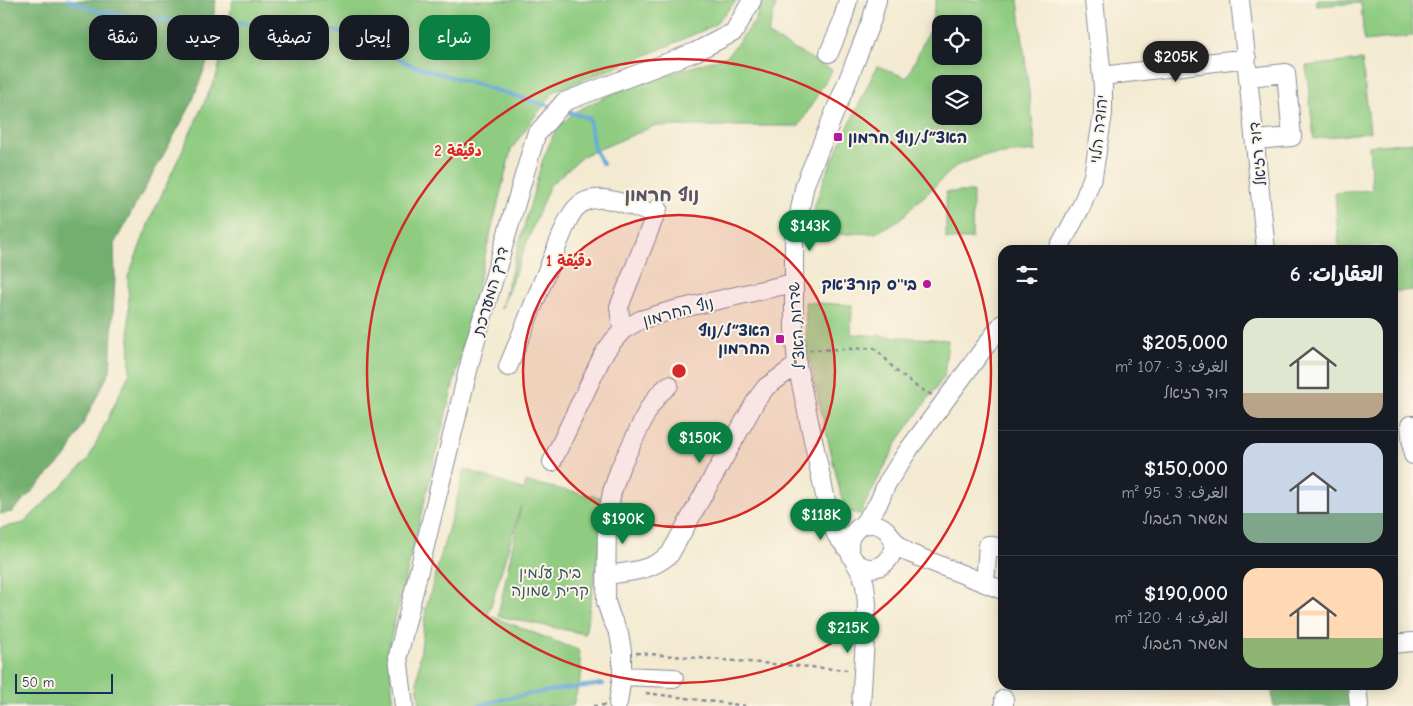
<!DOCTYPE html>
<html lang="ar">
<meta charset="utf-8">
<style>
:root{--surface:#171b24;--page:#242831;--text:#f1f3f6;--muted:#9ea1a6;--line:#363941;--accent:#0b8043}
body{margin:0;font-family:"Comic Neue","Playpen Sans Arabic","Playpen Sans Hebrew",sans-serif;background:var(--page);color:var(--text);direction:rtl;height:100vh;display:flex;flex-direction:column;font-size:19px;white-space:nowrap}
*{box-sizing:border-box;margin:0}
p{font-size:16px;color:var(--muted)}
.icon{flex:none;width:28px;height:28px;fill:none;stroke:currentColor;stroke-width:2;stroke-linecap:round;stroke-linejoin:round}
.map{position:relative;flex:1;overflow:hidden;direction:ltr}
.panel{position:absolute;left:998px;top:245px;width:400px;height:445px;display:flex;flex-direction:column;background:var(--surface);border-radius:15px;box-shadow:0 2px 12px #0003;direction:rtl}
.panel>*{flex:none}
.hud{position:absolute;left:15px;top:15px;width:475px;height:45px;direction:rtl;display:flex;gap:10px}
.buttons{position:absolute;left:932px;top:15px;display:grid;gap:10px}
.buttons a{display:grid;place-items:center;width:50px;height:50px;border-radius:10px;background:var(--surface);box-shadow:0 2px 12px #0003;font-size:25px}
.scale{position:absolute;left:15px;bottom:12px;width:98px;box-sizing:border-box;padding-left:5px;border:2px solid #1b2f5e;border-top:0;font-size:14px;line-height:18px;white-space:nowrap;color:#1b2f5e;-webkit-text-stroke:4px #fcf5e5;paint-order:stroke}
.price{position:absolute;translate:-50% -42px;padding:0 11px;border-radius:18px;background:var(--accent);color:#fff;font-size:16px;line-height:32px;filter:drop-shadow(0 1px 2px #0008)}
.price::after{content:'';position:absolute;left:50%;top:30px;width:15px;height:11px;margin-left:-8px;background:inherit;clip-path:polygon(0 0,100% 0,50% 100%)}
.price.selected{background:#222;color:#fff}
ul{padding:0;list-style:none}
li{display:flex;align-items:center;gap:15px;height:125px;padding:0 15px}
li+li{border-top:1px solid var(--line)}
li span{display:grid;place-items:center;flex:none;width:140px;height:100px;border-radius:15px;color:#555}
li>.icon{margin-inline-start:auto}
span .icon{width:60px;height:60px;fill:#fffc;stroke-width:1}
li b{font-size:21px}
h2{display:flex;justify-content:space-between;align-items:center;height:60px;padding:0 15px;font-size:21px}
.chip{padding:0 18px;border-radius:15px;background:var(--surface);box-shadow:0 2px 12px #0003;font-size:18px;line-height:45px}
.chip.selected{background:var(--accent);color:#fff}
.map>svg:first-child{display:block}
.green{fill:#8fcc81;stroke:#557e70;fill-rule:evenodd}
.forest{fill:#73b06f;stroke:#477066}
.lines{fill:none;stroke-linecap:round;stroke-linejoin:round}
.stream{stroke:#66a9db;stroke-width:4}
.minor-casing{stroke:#878c98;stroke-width:20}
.path{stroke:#878c98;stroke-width:2.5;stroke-dasharray:4 4;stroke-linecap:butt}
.minor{stroke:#fff;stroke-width:18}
.ring{fill:none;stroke:#d62828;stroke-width:2.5}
.poi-dot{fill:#b5179e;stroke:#fcf5e5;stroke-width:2}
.labels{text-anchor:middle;stroke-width:4;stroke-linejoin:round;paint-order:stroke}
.street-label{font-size:16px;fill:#1b2f5e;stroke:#fcf5e5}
.poi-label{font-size:16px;font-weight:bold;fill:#1b2f5e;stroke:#fcf5e5;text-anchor:end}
.park-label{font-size:16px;fill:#385667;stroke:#fcf5e5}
.neighbourhood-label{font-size:18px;font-weight:bold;fill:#585569;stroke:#fcf5e5}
.centre{fill:#d62828;stroke:#fcf5e5;stroke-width:2.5}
.ring-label{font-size:15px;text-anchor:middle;font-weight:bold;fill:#d62828;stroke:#fcf5e5;stroke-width:4;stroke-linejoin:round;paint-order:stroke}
</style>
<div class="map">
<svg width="1413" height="706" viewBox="0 0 1413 706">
<rect width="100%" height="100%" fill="#fcf5e5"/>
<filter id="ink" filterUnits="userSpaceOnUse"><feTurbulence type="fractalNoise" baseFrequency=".02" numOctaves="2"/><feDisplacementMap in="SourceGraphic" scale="10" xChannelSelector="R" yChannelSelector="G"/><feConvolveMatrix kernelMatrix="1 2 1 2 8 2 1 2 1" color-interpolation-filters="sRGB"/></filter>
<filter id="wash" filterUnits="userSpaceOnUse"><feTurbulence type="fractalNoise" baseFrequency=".0096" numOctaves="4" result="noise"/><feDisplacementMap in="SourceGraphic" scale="20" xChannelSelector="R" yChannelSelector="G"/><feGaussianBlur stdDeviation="1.12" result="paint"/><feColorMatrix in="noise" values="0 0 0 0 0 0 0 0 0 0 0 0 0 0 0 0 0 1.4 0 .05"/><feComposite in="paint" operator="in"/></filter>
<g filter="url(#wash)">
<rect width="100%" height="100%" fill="#f3ead1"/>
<!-- green -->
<path class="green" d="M233,0H737L713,26L647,55L555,91L532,120L511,150L388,649L394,706H0V528L24,523L88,460L130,372L128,277L150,220L217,75Z
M762,0H777L768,35L832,70L799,126H654L583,156L549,186L501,309L542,162L556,129L576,111L622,89L727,56L755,21Z
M936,0H1018L1036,151L982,156L956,166L899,220L875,233L813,235L815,205L826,174L877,66L907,78L930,28ZM941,24H974V56H941ZM941,84H974V116H941Z
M1317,0H1411L1413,36L1364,41L1361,3L1317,6Z
M1362,60L1370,132L1314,139L1306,66Z
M1413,142V290L1393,292L1392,250H1383L1382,245L1339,249L1335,193L1372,190L1369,146Z
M946,192H973L972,239H946Z
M805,302L852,305L851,334L948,340L944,377L899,439L860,514L849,512L843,504L807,350Z
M465,469L524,490L526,482L608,499L585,634L498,616L521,506L488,615L578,650L582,672L573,706H420L417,682L426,608Z"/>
<!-- forest -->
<path class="forest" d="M0,0H216L207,62L191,105L114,244L115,277L110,371L67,455L12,512L0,514Z
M1332,685H1350L1352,706H1273L1272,690Z"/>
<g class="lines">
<!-- stream -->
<path class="stream" d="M68,0L97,11L157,20L315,25L362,39L411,65L553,107
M562,110L589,118L594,149L603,164
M477,706C519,694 560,689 603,684"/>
</g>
</g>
<g filter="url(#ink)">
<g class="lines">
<defs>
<path id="minor" d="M1240,0L1266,250
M829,53L842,22L848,0
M1102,76L1247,58
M1249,77L1286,73L1292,137L1255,140
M1058,250L1081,207L1093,176L1103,114V87L1094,0
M623,330L620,316L619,307L658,208
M508,367L567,222C570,217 572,212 576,208C595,187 634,207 655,215
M1413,425H1410L1413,455
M552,462L603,355L613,341L623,330L640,320L670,311L793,283
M849 546a22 22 0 1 1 44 0a22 22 0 1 1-44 0Z
M863,524L878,504L887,483L909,449L1002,324
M892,538L901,548L909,553L1002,590
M849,551L837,536L831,524L797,365L794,329V240L805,184L848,80L872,19L877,0
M854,561L862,574L865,585L867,604L861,706
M606,575C630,572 651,571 670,554L757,399L766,387L797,365
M985,583L988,545L1002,548
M1392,644L1413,642
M622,676L674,678
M1357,685L1359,706
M1004,699V706
M618,703L622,676V651L619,634L611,617L606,602L607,520L612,492L620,468L649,408L659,394L669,385
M404,706L398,656L474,346L536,135L564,102L695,52L734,32L752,0"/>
</defs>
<!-- minor casing -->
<use href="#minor" class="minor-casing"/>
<!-- path -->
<path class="path" d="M809,350L874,348L884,357L896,371L917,387L932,395
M636,653L848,670
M646,693L747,706
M593,706L605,705"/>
<!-- minor -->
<use href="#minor" class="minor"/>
</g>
</g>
<!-- distance rings -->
<circle cx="679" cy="371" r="156" fill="#d62828" fill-opacity=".12"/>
<g class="ring">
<circle cx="679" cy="371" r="156"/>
<circle cx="679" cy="371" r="312"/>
</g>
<!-- markers -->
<g class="poi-dot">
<rect x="833" y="132" width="10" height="10" rx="2.5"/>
<circle cx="927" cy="284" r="5"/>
<rect x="775" y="334" width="10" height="10" rx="2.5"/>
</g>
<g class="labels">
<!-- street labels -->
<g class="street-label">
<text transform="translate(1098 129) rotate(-84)" y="6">יהודה הלוי</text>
<text transform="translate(1257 154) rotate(-96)" y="6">דוד רזיאל</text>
<text transform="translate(490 291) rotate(-74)" y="6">דרך המערכת</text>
<text transform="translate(678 311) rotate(-15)" y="6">נוף החרמון</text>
<text transform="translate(796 326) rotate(-94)" y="6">שדרות האצ"ל</text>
</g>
<!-- poi labels -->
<g class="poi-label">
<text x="848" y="143" text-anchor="start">האצ״ל/נוף חרמון</text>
<text x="917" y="290">בי''ס קורצ'אק</text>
<text x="770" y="336">האצ״ל/נוף<tspan x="770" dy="18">החרמון</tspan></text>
</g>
<!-- park labels -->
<g class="park-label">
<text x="550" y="578">בית עלמין<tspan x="550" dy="18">קרית שמונה</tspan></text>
</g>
<!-- neighbourhood labels -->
<g class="neighbourhood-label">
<text x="662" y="201">נוף חרמון</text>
</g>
</g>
<circle cx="679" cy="371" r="8" class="centre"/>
<g class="ring-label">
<text x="458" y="156">2 دقيقة</text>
<text x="569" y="266">1 دقيقة</text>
</g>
</svg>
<div class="buttons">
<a><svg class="icon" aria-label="locate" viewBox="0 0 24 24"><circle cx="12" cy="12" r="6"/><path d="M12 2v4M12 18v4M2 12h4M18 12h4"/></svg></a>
<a><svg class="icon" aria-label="layers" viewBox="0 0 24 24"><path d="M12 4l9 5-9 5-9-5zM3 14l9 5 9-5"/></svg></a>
</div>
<div class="scale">50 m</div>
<b class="price selected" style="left:1176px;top:83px">$205K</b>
<b class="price" style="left:810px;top:252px">$143K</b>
<b class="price" style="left:700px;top:464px">$150K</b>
<b class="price" style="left:821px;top:541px">$118K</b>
<b class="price" style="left:623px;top:545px">$190K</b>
<b class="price" style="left:848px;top:654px">$215K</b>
<div class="hud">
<a class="chip selected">شراء</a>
<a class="chip">إيجار</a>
<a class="chip">تصفية</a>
<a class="chip">جديد</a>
<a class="chip">شقة</a>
</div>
<section class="panel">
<h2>العقارات: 6<svg class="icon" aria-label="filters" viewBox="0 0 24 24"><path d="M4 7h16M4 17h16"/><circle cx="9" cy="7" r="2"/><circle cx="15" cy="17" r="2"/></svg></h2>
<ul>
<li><span style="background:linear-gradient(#dfe7d0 75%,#b9a48a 0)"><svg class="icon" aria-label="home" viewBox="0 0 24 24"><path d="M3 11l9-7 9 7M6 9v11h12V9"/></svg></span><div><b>$205,000</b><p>الغرف: 3 · 107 m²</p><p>דוד רזיאל</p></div></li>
<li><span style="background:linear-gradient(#c9d6e8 70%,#7fa58c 0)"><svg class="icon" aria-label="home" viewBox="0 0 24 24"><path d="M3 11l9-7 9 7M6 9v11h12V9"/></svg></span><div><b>$150,000</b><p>الغرف: 3 · 95 m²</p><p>משמר הגבול</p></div></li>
<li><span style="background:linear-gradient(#ffd9b3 70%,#8fb573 0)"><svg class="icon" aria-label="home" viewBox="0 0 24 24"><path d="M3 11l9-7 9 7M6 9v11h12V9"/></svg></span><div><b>$190,000</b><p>الغرف: 4 · 120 m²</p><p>משמר הגבול</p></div></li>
</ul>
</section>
</div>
